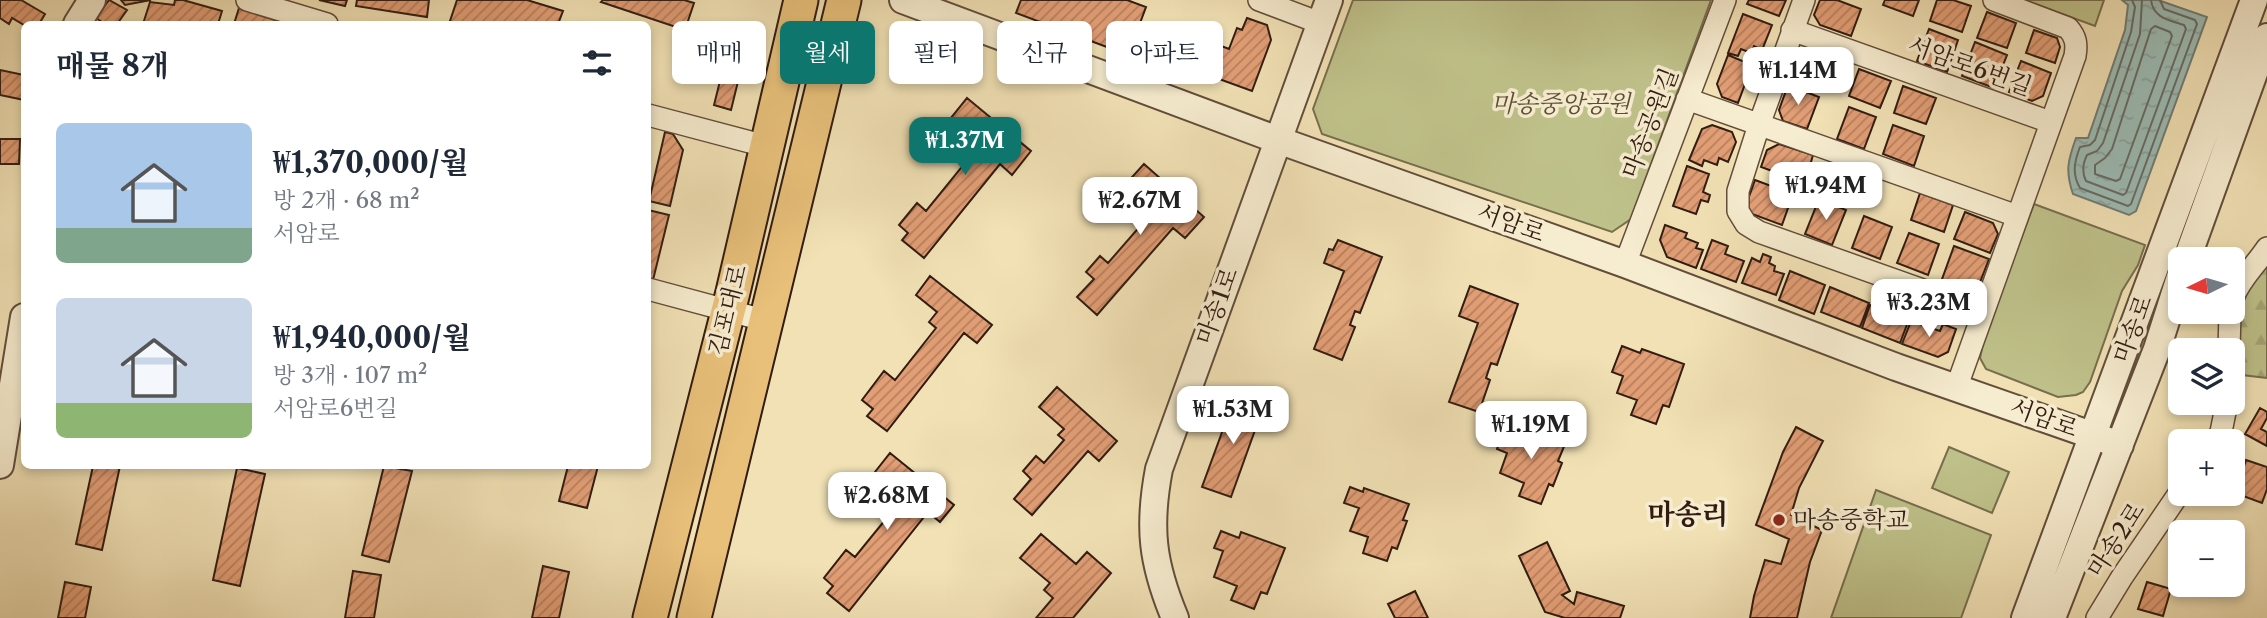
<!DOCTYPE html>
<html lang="ko">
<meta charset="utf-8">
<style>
:root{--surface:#fff;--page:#f2f2f3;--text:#1f2937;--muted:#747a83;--accent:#0f766e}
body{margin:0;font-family:"Libre Caslon Text","Noto Serif KR",serif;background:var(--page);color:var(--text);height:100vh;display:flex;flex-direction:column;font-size:26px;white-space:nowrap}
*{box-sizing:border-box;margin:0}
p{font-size:23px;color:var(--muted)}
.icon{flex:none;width:38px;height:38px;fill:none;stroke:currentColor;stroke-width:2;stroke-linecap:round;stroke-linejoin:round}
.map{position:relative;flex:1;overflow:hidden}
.details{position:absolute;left:21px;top:21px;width:630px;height:448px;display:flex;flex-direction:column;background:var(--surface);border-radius:10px;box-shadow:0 4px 10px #0003}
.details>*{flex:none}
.banner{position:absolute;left:672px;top:21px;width:665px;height:63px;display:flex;gap:14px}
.needle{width:46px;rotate:265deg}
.controls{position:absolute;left:2168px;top:247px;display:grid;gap:14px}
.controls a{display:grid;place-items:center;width:77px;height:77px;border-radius:10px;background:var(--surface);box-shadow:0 4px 10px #0003;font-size:35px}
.price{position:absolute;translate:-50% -60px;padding:0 16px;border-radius:14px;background:#fff;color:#222;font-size:23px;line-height:46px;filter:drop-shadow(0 2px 4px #0008)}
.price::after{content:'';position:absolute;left:50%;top:42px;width:21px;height:16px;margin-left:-10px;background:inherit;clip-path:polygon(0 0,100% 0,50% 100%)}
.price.selected{background:var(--accent);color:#fff}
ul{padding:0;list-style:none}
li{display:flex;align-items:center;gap:21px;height:175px;padding:0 35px}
li span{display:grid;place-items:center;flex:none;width:196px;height:140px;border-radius:10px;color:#555}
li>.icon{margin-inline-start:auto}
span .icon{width:84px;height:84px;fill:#fffc;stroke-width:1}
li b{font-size:30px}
h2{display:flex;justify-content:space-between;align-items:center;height:84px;padding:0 35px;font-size:30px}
.pill{padding:0 24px;border-radius:10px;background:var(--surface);box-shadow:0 4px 10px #0003;font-size:24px;line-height:63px}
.pill.selected{background:var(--accent);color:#fff}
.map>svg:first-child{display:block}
.forest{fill:url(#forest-firs);stroke:#786e4e;stroke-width:2}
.park{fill:#bfc18a;stroke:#786e4e;stroke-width:2}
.water{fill:url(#water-ripples);stroke:#727c74;stroke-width:2}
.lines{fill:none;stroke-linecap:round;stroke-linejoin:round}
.shore{stroke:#676c64;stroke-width:2}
.building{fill:url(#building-hatch);stroke:#321c12;stroke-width:2}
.minor-casing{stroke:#624d3b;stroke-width:24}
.tertiary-casing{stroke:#624d3b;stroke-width:30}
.primary-casing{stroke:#321c12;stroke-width:37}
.minor{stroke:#f6eccf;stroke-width:21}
.tertiary{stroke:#f6eccf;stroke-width:26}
.primary{stroke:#e8c07a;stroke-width:33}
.poi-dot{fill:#8f2418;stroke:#f6eccf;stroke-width:2.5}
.labels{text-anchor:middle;stroke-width:7;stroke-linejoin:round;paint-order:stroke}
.street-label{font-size:24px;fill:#321c12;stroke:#f6eccf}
.park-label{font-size:24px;font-style:italic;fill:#5c4e36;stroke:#f6eccf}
.poi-label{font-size:24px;fill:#321c12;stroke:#f6eccf;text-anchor:start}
.quarter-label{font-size:28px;font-weight:bold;fill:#321c12;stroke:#f6eccf}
</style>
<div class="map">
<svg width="2267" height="618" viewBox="0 0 2267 618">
<defs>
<pattern id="forest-firs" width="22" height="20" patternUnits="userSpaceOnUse" patternTransform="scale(1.75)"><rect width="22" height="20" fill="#bfc18a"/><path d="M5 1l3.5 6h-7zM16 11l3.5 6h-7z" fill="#a5a576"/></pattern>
<pattern id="water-ripples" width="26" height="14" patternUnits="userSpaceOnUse" patternTransform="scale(1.75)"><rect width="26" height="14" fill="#9cbcb5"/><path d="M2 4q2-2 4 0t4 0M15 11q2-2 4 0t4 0" fill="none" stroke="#87a19b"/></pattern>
<pattern id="building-hatch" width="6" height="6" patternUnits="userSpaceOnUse" patternTransform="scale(1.75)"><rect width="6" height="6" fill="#e29e75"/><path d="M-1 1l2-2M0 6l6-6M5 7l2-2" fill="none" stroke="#b8805f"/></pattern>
</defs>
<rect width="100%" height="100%" fill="#f1e1b5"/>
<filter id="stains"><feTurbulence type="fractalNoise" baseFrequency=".00286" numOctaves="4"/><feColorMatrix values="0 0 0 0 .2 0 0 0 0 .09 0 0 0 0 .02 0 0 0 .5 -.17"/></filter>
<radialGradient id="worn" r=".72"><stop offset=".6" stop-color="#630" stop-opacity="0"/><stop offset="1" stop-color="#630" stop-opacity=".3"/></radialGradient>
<!-- forest -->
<path class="forest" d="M2267,263V378L2242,375L2239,370L2236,334L2239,303Z"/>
<!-- park -->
<path class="park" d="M1353,0H1711L1631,219L1612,232L1322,134L1313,109Z
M2024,0H2104L2095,26Z
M2034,204L2145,245L2138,265L2122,291L2090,382L2083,392L2076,395L2058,397L1986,369L1980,358L1985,334Z
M1949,447L2009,472L1992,513L1932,488Z
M1876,490L1991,535L1961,618H1831Z"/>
<!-- water -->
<path class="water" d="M2122,0H2158L2207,17L2136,211L2129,215L2073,194C2065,171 2068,160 2076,138H2088L2125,30L2128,5Z"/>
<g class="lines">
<!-- shore -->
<path class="shore" d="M2132,0L2135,7L2131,32L2095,140L2090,145L2080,147C2074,162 2072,175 2080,188L2128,206L2131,204L2197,24L2195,20L2164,9L2160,0
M2142,0L2140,34L2103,143L2097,151L2087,155C2083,163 2082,173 2086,181L2123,195L2126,193L2186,29L2184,25C2169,20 2153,18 2151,0
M2155,26L2170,32L2172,36L2120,179L2116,181L2095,174V165L2105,158L2112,149L2151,29Z"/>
</g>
<!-- building -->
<path class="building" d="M0,0H21L45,14L39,24L24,25L12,18L9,24L0,18Z
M109,0L127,10L117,24H105L96,18Z
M121,0H151L125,5Z
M175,0H183L222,11L218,24H143L150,2L174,5Z
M319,0H347L345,6Z
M357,0H429L427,17L356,6Z
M457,0H527L563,11L558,24H449Z
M603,0H684L694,3L685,30L601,2Z
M1021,0H1127L1146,7L1128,55L1016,13Z
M1749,0H1786L1779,16L1747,4Z
M1820,0H1837L1861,9L1851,36L1820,25L1814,15Z
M1885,0H1919L1913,16L1883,5Z
M1937,0H1953L1971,6L1962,32L1930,21Z
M239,8L282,22V24H234Z
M1987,12L2016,23L2007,48L1977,38Z
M1743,14L1772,25L1762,50L1754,46L1751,53L1741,49L1738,56L1728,53Z
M1247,18L1267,25L1271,40L1252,91L1139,50L1149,25L1162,30L1164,24L1229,49L1237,28L1242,30Z
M1929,29L1958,40L1947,72L1917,61Z
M2034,30L2057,38L2060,47L2055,63L2026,53Z
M1975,42L2007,55L1994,88L1962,76Z
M1808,52L1834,62L1824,91L1789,78L1797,55Z
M1728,55L1752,65L1738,103L1722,97L1717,84Z
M726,57L743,61L731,110L714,105Z
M2021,61L2051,73L2043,96L2032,101L2009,92Z
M1859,69L1891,81L1880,108L1849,96Z
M0,70L24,75V100L0,95Z
M1788,85L1819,97L1807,129L1783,121L1779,110Z
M1903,86L1936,98L1926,124L1894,113Z
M967,98L1031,151L1012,175L1000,164L924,258L902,240L908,233L899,225L917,203L926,211L974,152L967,147L974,138L950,119Z
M1849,107L1876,117L1864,149L1837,139Z
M1712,125L1732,132L1736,142L1728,162L1719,158L1717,165L1704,160L1702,166L1689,160L1702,129Z
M1893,125L1924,136L1914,166L1883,154Z
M665,132L673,134L683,150L670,206L649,201Z
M0,139H20L19,164H0Z
M1779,144L1813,155L1807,176L1788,169L1786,176L1761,167L1767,150Z
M1831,163L1861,175L1850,202L1820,190Z
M1144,164L1204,217L1185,238L1173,228L1097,315L1077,297L1094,279L1086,272L1100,256L1108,263L1142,224L1136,218L1148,205L1125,185Z
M1687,166L1709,174L1703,192L1710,195L1708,202L1701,200L1696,214L1673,206Z
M1755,180L1793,194L1782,225L1752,214L1746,205Z
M1920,193L1953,205L1944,232L1911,220Z
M1819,199L1846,210L1832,245L1805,234Z
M648,210L669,215L653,280L648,278Z
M1965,212L1993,223L1998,234L1990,253L1954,239Z
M1864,216L1892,227L1880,259L1852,248Z
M1665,225L1687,233L1685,238L1698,243L1696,248L1703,250L1696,268L1667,257L1660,240Z
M1909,233L1939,244L1928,275L1897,263Z
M1338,240L1382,257L1360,313L1355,311L1350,325L1355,327L1342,360L1314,349L1344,271L1324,263L1329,249L1333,250Z
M1712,240L1728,246L1725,254L1744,261L1736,282L1701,269Z
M1954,246L1989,259L1979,285L1965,291L1941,282Z
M1763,254L1771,257L1769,263L1775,266L1774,271L1784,274L1776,295L1742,283L1752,258L1760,262Z
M1790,271L1825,285L1814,314L1779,300Z
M930,276L992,325L977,343L964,333L887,431L867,416L873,409L862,400L884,371L895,380L936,328L929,322L937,312L916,295Z
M1470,286L1518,304L1497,365L1491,363L1486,378L1490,380L1479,412L1449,402L1478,323L1459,316Z
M1830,287L1869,303L1860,327L1821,312Z
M1879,302L1911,314L1900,343L1862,328L1870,305L1877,308Z
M1911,321L1940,331L1943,324L1956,329L1948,352L1938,357L1902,344Z
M1622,346L1640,353L1642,349L1684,364L1669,407L1663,405L1656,424L1631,415L1637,400L1617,393L1623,376L1612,372Z
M1057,387L1117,441L1099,461L1088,451L1032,515L1014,499L1031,479L1023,471L1036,456L1044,463L1064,440L1058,435L1064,429L1039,407Z
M1236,394L1264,405L1231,497L1202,487Z
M2260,408L2267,412V418L2261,429L2267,432V446L2245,434Z
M1506,426L1524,433L1526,428L1565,444L1558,461L1562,463L1553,486L1549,484L1541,504L1519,496L1524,483L1500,473L1507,453L1497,449Z
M1796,427L1823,441L1799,488L1791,515L1822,530L1810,562L1797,618H1750L1754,596L1765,560L1781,564L1789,539L1756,525L1783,452Z
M890,453L954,505L940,522L928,512L849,611L827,593L833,586L824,578L846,550L855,557L898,504L892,499L898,491L875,472Z
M2246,460L2267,467V489L2262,503L2235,493Z
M93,466H120L102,550L76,544Z
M384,466L412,471L389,562L362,555Z
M568,466H598L587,508L559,501Z
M237,468L265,474L240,586L213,580Z
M1350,487L1363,492L1364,488L1409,504L1403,520L1407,521L1397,549L1392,547L1387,561L1363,553L1368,537L1350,531L1359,508L1344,503Z
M1221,531L1239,538L1241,532L1285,548L1267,594L1261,592L1254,609L1231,600L1237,586L1214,577L1223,551L1214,548Z
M1041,534L1076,564L1087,552L1111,573L1073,618H1036L1053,598L1044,590L1050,583L1020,558Z
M1547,542L1570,591L1562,595L1574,604L1577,592L1624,606L1620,618H1565L1545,612L1519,556Z
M543,566L569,572L559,618H532Z
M353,571L381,575L374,618H345Z
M65,582L91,587L85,618H58Z
M2147,582L2171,589L2163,616L2138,609Z
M1415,591L1428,618H1395L1388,604Z"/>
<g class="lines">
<defs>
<path id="minor" d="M247,0L327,24
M1259,0L1320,23
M1804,0L1759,125L1738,191V211L1746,224L1759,232L1982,311
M1792,30L2050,122
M1687,99L2017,216
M648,115L765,146
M1625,264L1725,0
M648,289L767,321
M2233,298C2240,279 2255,266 2267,248
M2229,350L2230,312
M1957,386L2075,56C2077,44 2076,37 2068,28L1994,0
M2216,441L2221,432L2227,402
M2097,618L2122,577L2180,492"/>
<path id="tertiary" d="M903,0L1278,140L1625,264L1896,367L2120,445
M77,24L92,0
M2187,259L2267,37
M0,465L24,317
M1175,618C1152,563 1148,527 1159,469L1329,0
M2025,618L2254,0
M2052,618L2157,349L2180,277"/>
<path id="primary" d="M650,618L733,292L801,0
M694,618L844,0"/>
</defs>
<!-- minor casing -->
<use href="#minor" class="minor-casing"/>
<!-- tertiary casing -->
<use href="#tertiary" class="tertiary-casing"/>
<!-- primary casing -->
<use href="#primary" class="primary-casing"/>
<!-- minor -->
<use href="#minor" class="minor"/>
<!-- tertiary -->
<use href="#tertiary" class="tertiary"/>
<!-- primary -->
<use href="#primary" class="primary"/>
</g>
<!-- markers -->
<circle class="poi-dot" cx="1779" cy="520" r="7"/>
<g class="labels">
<!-- street labels -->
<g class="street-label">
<text transform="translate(1970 66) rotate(20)" y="8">서암로6번길</text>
<text transform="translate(1650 123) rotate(-69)" y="8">마송공원길</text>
<text transform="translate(1511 223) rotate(20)" y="8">서암로</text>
<text transform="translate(1217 306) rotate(-70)" y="8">마송1로</text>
<text transform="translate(728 310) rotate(-76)" y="8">김포대로</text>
<text transform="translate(2133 329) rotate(-70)" y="8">마송로</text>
<text transform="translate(2044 418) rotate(20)" y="8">서암로</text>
<text transform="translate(2116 540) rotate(-57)" y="8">마송2로</text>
</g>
<!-- park labels -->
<g class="park-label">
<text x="1561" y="112">마송중앙공원</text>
</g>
<!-- poi labels -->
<g class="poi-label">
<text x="1793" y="528">마송중학교</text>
</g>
<!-- quarter labels -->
<g class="quarter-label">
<text x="1688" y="524">마송리</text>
</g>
</g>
<rect width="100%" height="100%" filter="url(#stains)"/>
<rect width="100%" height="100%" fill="url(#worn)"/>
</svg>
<div class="controls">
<a><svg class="needle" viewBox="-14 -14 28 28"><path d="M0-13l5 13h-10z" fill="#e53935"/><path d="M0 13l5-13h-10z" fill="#747a83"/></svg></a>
<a><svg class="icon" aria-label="layers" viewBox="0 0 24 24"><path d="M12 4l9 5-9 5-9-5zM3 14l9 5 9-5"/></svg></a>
<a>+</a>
<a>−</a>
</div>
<b class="price" style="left:1798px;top:107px">₩1.14M</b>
<b class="price selected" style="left:965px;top:177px">₩1.37M</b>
<b class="price" style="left:1826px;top:222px">₩1.94M</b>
<b class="price" style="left:1140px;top:237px">₩2.67M</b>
<b class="price" style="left:1929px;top:339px">₩3.23M</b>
<b class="price" style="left:1233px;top:446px">₩1.53M</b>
<b class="price" style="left:1531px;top:461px">₩1.19M</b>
<b class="price" style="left:887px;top:532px">₩2.68M</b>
<div class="banner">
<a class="pill">매매</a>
<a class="pill selected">월세</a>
<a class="pill">필터</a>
<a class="pill">신규</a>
<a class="pill">아파트</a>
</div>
<section class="details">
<h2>매물 8개<svg class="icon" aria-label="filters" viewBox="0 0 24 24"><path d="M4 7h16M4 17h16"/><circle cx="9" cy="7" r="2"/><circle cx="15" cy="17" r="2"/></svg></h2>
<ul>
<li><span style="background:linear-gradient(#a9c7e8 75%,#7fa58c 0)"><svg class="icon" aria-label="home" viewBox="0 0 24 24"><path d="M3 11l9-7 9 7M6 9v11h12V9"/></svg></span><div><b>₩1,370,000/월</b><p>방 2개 · 68 m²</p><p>서암로</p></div></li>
<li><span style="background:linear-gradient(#c9d6e8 75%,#8fb573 0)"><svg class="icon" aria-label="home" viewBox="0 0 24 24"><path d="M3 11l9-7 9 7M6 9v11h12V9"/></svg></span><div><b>₩1,940,000/월</b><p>방 3개 · 107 m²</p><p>서암로6번길</p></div></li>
</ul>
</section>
</div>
